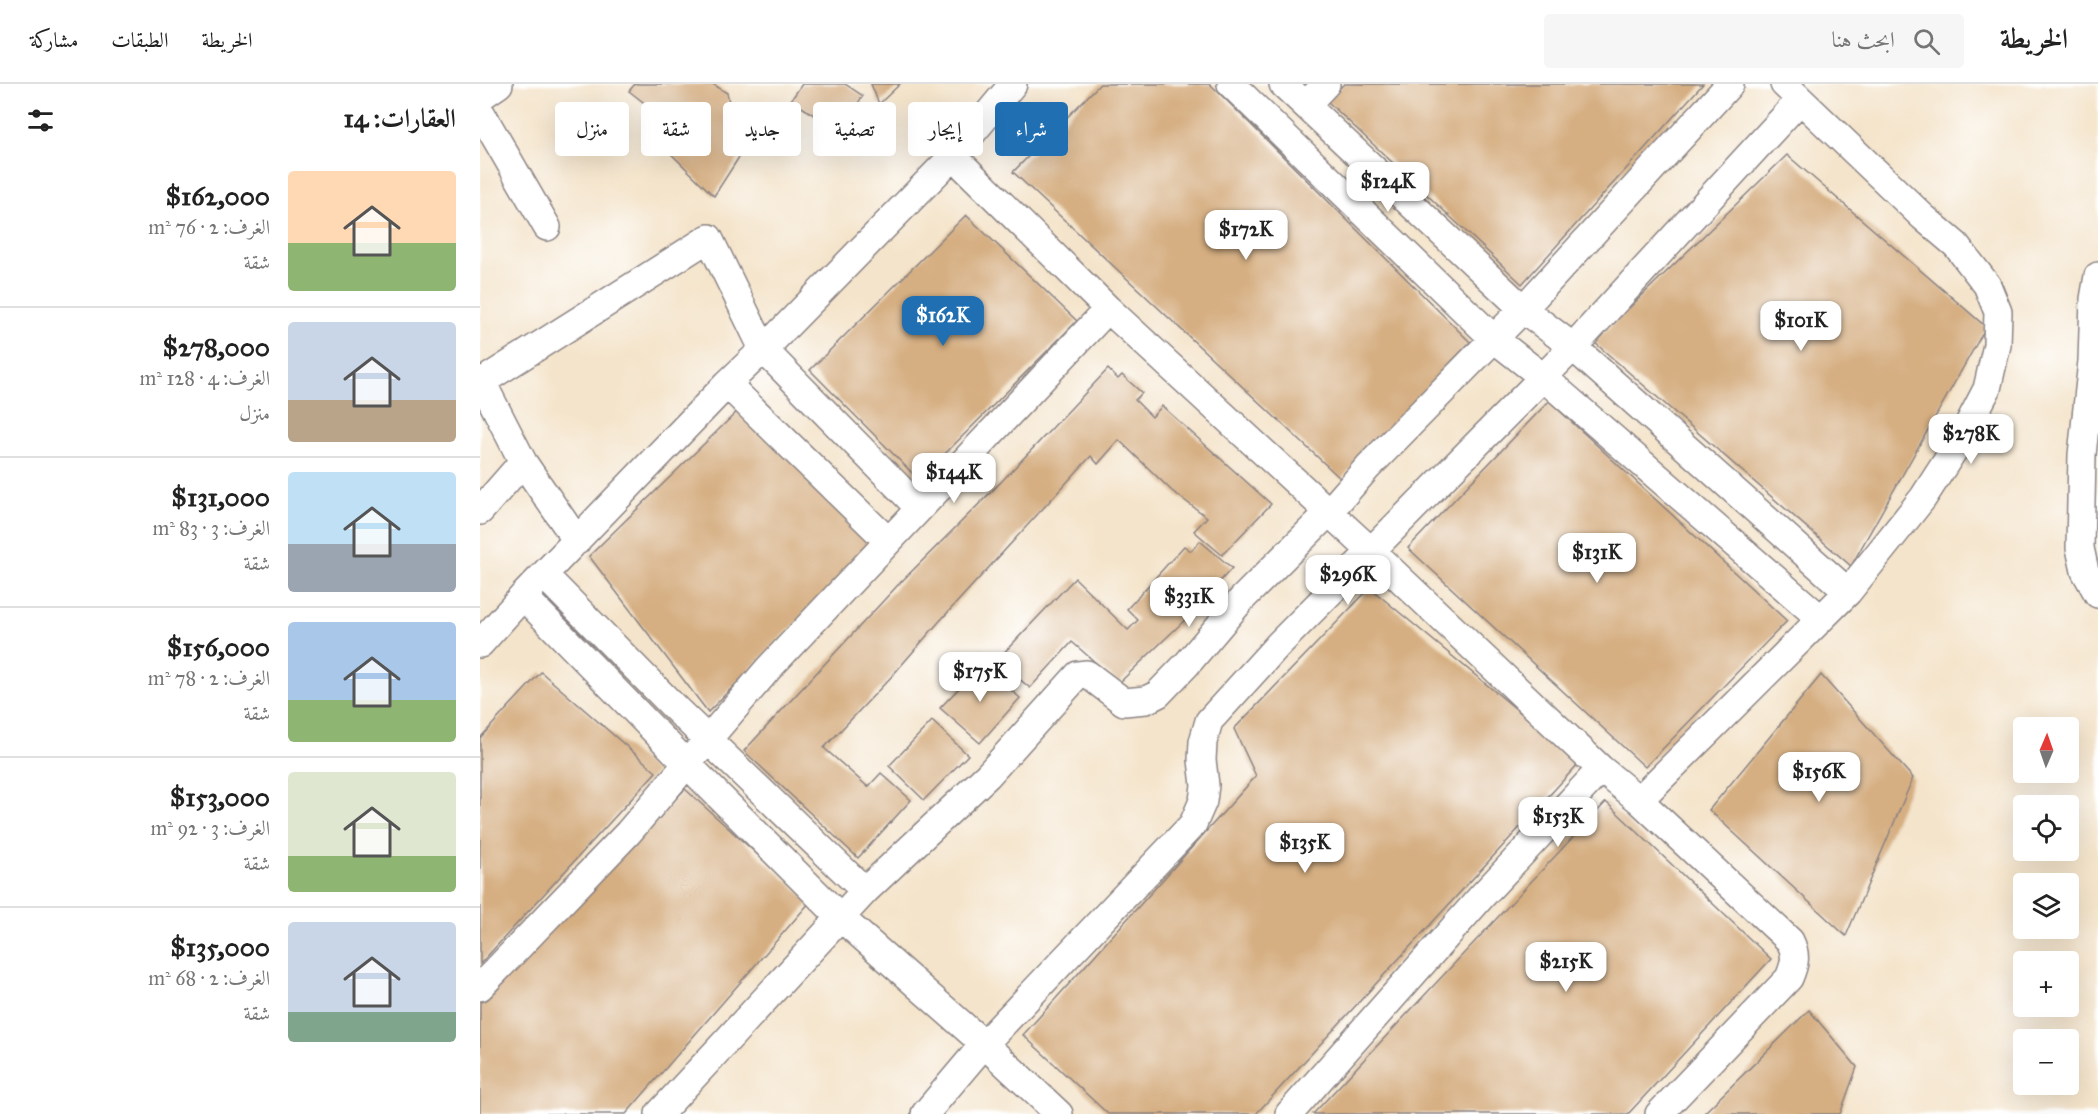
<!DOCTYPE html>
<html lang="ar">
<meta charset="utf-8">
<style>
:root{--surface:#fff;--page:#f6f6f6;--text:#222;--muted:#767676;--line:#e0e0e0;--accent:#1f6fb2}
body{margin:0;font-family:"IM FELL Great Primer",Amiri,serif;background:var(--page);color:var(--text);direction:rtl;height:100vh;display:flex;flex-direction:column;font-size:22px;white-space:nowrap}
*{box-sizing:border-box;margin:0}
p{font-size:20px;color:var(--muted)}
.icon{flex:none;width:33px;height:33px;fill:none;stroke:currentColor;stroke-width:2;stroke-linecap:round;stroke-linejoin:round}
.map{position:relative;flex:1;overflow:hidden;direction:ltr}
.side{display:flex;flex-direction:column;background:var(--surface);width:480px}
.side>*{flex:none}
.top-card{position:absolute;left:18px;top:18px;width:570px;height:54px;direction:rtl;display:flex;gap:12px}
.needle{width:39px;rotate:2deg}
.buttons{position:absolute;left:1533px;top:633px;display:grid;gap:12px}
.buttons a{display:grid;place-items:center;width:66px;height:66px;border-radius:6px;background:var(--surface);box-shadow:0 6px 24px #0002;font-size:30px}
.price{position:absolute;translate:-50% -51px;padding:0 14px;border-radius:12px;background:#fff;color:#222;font-size:20px;line-height:39px;filter:drop-shadow(0 2px 3px #0008)}
.price::after{content:'';position:absolute;left:50%;top:36px;width:18px;height:14px;margin-left:-9px;background:inherit;clip-path:polygon(0 0,100% 0,50% 100%)}
.price.on{background:var(--accent);color:#fff}
ul{padding:0;list-style:none}
li{display:flex;align-items:center;gap:18px;height:150px;padding:0 24px}
li+li{border-top:2px solid var(--line)}
li span{display:grid;place-items:center;flex:none;width:168px;height:120px;border-radius:6px;color:#555}
li>.icon{margin-inline-start:auto}
span .icon{width:72px;height:72px;fill:#fffc;stroke-width:1}
li b{font-size:26px}
h2{display:flex;justify-content:space-between;align-items:center;height:72px;padding:0 24px;font-size:26px}
.pill{padding:0 21px;border-radius:6px;background:var(--surface);box-shadow:0 6px 24px #0002;font-size:21px;line-height:54px}
.pill.on{background:var(--accent);color:#fff}
header{display:flex;align-items:center;gap:36px;box-sizing:border-box;height:84px;padding:0 30px;background:var(--surface);border-bottom:2px solid var(--line)}
header strong{font-size:28px}
nav{display:flex;gap:33px;margin-inline-start:auto;font-size:21px}
.search{width:420px;height:54px;background:var(--page);display:flex;align-items:center;gap:15px;box-sizing:border-box;padding:0 21px;border-radius:6px;color:var(--muted);font-size:22px}
main{display:flex;flex:1;min-height:0}
.map>svg:first-child{display:block}
.building{fill:#d5ae81}
.lines{fill:none;stroke-linecap:round;stroke-linejoin:round}
.minor-casing{stroke:#8b8383;stroke-width:30}
.minor{stroke:#fff;stroke-width:27}
</style>
<header>
<strong>الخريطة</strong>
<div class="search"><svg class="icon" aria-label="search" viewBox="0 0 24 24"><circle cx="10" cy="10" r="6"/><path d="M15 15l6 6"/></svg>ابحث هنا</div>
<nav><a>الخريطة</a><a>الطبقات</a><a>مشاركة</a></nav>
</header>
<main>
<div class="map">
<svg width="1618" height="1030" viewBox="0 0 1618 1030">
<rect width="100%" height="100%" fill="#fff"/>
<filter id="ink" filterUnits="userSpaceOnUse"><feTurbulence type="fractalNoise" baseFrequency=".0167" numOctaves="2"/><feDisplacementMap in="SourceGraphic" scale="12" xChannelSelector="R" yChannelSelector="G"/><feConvolveMatrix kernelMatrix="1 2 1 2 8 2 1 2 1" color-interpolation-filters="sRGB"/></filter>
<filter id="wash" filterUnits="userSpaceOnUse"><feTurbulence type="fractalNoise" baseFrequency=".008" numOctaves="4" result="noise"/><feDisplacementMap in="SourceGraphic" scale="24" xChannelSelector="R" yChannelSelector="G"/><feGaussianBlur stdDeviation="1.35" result="paint"/><feColorMatrix in="noise" values="0 0 0 0 0 0 0 0 0 0 0 0 0 0 0 0 0 1.4 0 .05"/><feComposite in="paint" operator="in"/></filter>
<g filter="url(#wash)">
<rect width="100%" height="100%" fill="#f4e4cb"/>
<g id="blocks">
<!-- building -->
<path class="building" d="M155,0H233L247,9L261,70L234,112L172,51L186,36L149,7Z
M322,0H365L383,12L358,47L311,16Z
M391,0H420L399,20Z
M620,0H730L990,258L861,395L533,88Z
M864,0H1223L1042,200L847,17Z
M1307,71L1506,243L1371,482L1114,258Z
M486,131L597,237L439,396L330,286Z
M628,285L638,295L642,291L662,309L655,316L672,333L682,322L791,420L742,471L714,447L727,433L692,407L639,356L618,380L611,372L458,539L412,592L344,664L388,703L401,689L431,716L378,774L264,667L417,502L521,398Z
M1069,317L1307,537L1165,683L928,464Z
M266,319L396,458L228,628L109,472Z
M720,457L752,484L708,533L639,599L592,558L550,604L517,576L595,494L648,546L658,536L647,525L704,462L711,467Z
M890,504L1100,678L776,1030H628L543,951L776,692L754,645Z
M502,580L540,614L500,659L460,624Z
M61,588L176,688L0,880V654Z
M1341,591L1433,694L1366,852L1229,726Z
M452,637L488,671L444,716L409,682Z
M205,705L330,818L146,1030H0V919Z
M1126,718L1291,875L1148,1030H833Z
M1329,926L1377,983L1360,1030H1223Z"/>
</g>
</g>
<g filter="url(#ink)">
<use href="#blocks" fill-opacity="0" stroke="#8b8383" stroke-width="1.5"/>
<g class="lines">
<defs>
<path id="minor" d="M751,0L1013,254L1064,294L1341,535
M803,0L1043,225L1093,263L1368,508
M0,13L19,0
M826,21L846,0
M0,27L67,143
M473,72L628,225L891,467L1121,685L1159,716L1310,857C1317,871 1315,880 1309,894L1179,1030
M1618,192L1614,215L1612,277L1602,371L1600,464L1605,487L1618,510
M2,298L43,378L97,457
M0,299L229,154L283,265L439,424
M247,300L408,457
M0,427L43,378
M64,491L197,626L385,807
M43,512L207,680L360,833L504,960L579,1030
M0,560L43,512L247,300L294,255L473,72L533,0
M1159,716L1368,508L1443,414L1481,355L1507,305L1517,261L1518,228L1507,201L1476,161L1443,133L1304,0
M0,903L148,749L288,585L628,225
M179,1030L385,807L508,691L598,591L607,590L644,618L666,616L678,610L707,580L762,515L848,429L888,383L1043,225L1250,0
M445,1030L504,960L713,740L723,717L725,701L722,676L723,658L729,637L798,561L1093,263L1320,16
M809,1030L1002,812L1121,685"/>
</defs>
<!-- minor casing -->
<use href="#minor" class="minor-casing"/>
<!-- minor -->
<use href="#minor" class="minor"/>
</g>
</g>
</svg>
<div class="buttons">
<a><svg class="needle" viewBox="-14 -14 28 28"><path d="M0-13l5 13h-10z" fill="#e53935"/><path d="M0 13l5-13h-10z" fill="#767676"/></svg></a>
<a><svg class="icon" aria-label="locate" viewBox="0 0 24 24"><circle cx="12" cy="12" r="6"/><path d="M12 2v4M12 18v4M2 12h4M18 12h4"/></svg></a>
<a><svg class="icon" aria-label="layers" viewBox="0 0 24 24"><path d="M12 4l9 5-9 5-9-5zM3 14l9 5 9-5"/></svg></a>
<a>+</a>
<a>−</a>
</div>
<b class="price" style="left:908px;top:129px">$124K</b>
<b class="price" style="left:766px;top:177px">$172K</b>
<b class="price on" style="left:463px;top:263px">$162K</b>
<b class="price" style="left:1321px;top:268px">$101K</b>
<b class="price" style="left:1491px;top:381px">$278K</b>
<b class="price" style="left:474px;top:420px">$144K</b>
<b class="price" style="left:1117px;top:500px">$131K</b>
<b class="price" style="left:868px;top:522px">$296K</b>
<b class="price" style="left:709px;top:544px">$331K</b>
<b class="price" style="left:500px;top:619px">$175K</b>
<b class="price" style="left:1339px;top:719px">$156K</b>
<b class="price" style="left:1078px;top:764px">$153K</b>
<b class="price" style="left:825px;top:790px">$135K</b>
<b class="price" style="left:1086px;top:909px">$215K</b>
<div class="top-card">
<a class="pill on">شراء</a>
<a class="pill">إيجار</a>
<a class="pill">تصفية</a>
<a class="pill">جديد</a>
<a class="pill">شقة</a>
<a class="pill">منزل</a>
</div>
</div>
<section class="side">
<h2>العقارات: 14<svg class="icon" aria-label="filters" viewBox="0 0 24 24"><path d="M4 7h16M4 17h16"/><circle cx="9" cy="7" r="2"/><circle cx="15" cy="17" r="2"/></svg></h2>
<ul>
<li><span style="background:linear-gradient(#ffd9b3 60%,#8fb573 0)"><svg class="icon" aria-label="home" viewBox="0 0 24 24"><path d="M3 11l9-7 9 7M6 9v11h12V9"/></svg></span><div><b>$162,000</b><p>الغرف: 2 · 76 m²</p><p>شقة</p></div></li>
<li><span style="background:linear-gradient(#c9d6e8 65%,#b9a48a 0)"><svg class="icon" aria-label="home" viewBox="0 0 24 24"><path d="M3 11l9-7 9 7M6 9v11h12V9"/></svg></span><div><b>$278,000</b><p>الغرف: 4 · 128 m²</p><p>منزل</p></div></li>
<li><span style="background:linear-gradient(#bfe0f5 60%,#9aa5b1 0)"><svg class="icon" aria-label="home" viewBox="0 0 24 24"><path d="M3 11l9-7 9 7M6 9v11h12V9"/></svg></span><div><b>$131,000</b><p>الغرف: 3 · 83 m²</p><p>شقة</p></div></li>
<li><span style="background:linear-gradient(#a9c7e8 65%,#8fb573 0)"><svg class="icon" aria-label="home" viewBox="0 0 24 24"><path d="M3 11l9-7 9 7M6 9v11h12V9"/></svg></span><div><b>$156,000</b><p>الغرف: 2 · 78 m²</p><p>شقة</p></div></li>
<li><span style="background:linear-gradient(#dfe7d0 70%,#8fb573 0)"><svg class="icon" aria-label="home" viewBox="0 0 24 24"><path d="M3 11l9-7 9 7M6 9v11h12V9"/></svg></span><div><b>$153,000</b><p>الغرف: 3 · 92 m²</p><p>شقة</p></div></li>
<li><span style="background:linear-gradient(#c9d6e8 75%,#7fa58c 0)"><svg class="icon" aria-label="home" viewBox="0 0 24 24"><path d="M3 11l9-7 9 7M6 9v11h12V9"/></svg></span><div><b>$135,000</b><p>الغرف: 2 · 68 m²</p><p>شقة</p></div></li>
</ul>
</section>
</main>
